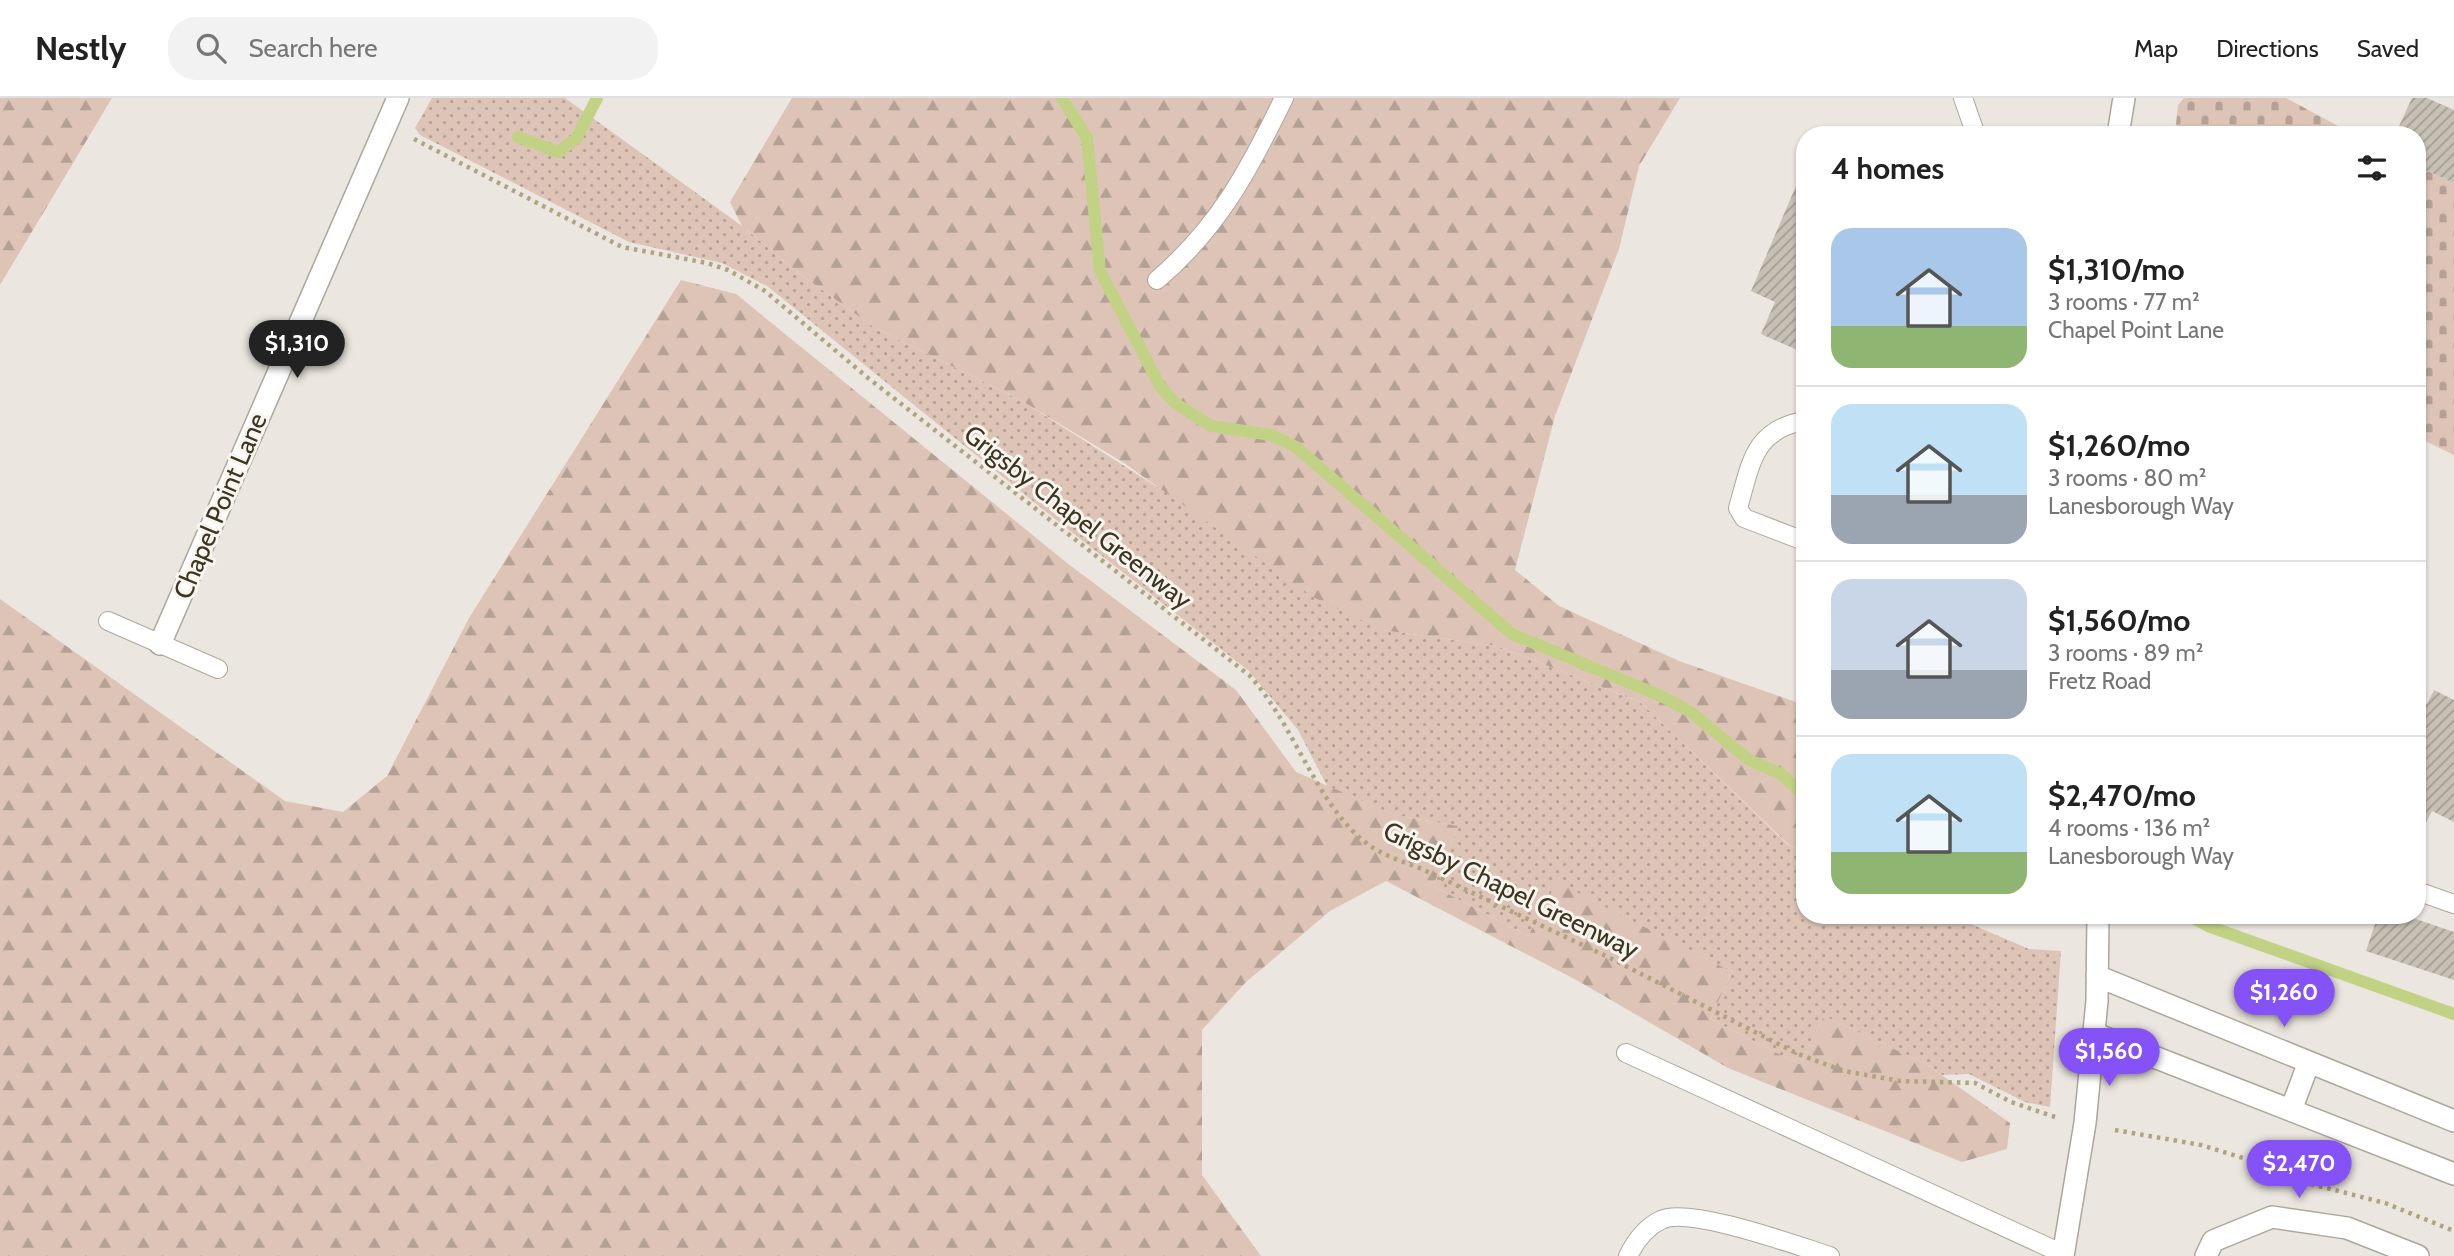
<!DOCTYPE html>
<meta charset="utf-8">
<style>
:root{--surface:#fff;--page:#f2f2f2;--text:#222;--muted:#767676;--line:#e0e0e0;--accent:#8452f6}
body{margin:0;font-family:Cabin,sans-serif;background:var(--page);color:var(--text);height:100vh;display:flex;flex-direction:column;font-size:26px;white-space:nowrap}
*{box-sizing:border-box;margin:0}
p{font-size:23px;color:var(--muted)}
.icon{flex:none;width:38px;height:38px;fill:none;stroke:currentColor;stroke-width:2;stroke-linecap:round;stroke-linejoin:round}
.map{position:relative;flex:1;overflow:hidden}
.panel{position:absolute;left:1796px;top:28px;width:630px;height:798px;display:flex;flex-direction:column;background:var(--surface);border-radius:28px;box-shadow:0 2px 5px #0004}
.panel>*{flex:none}
.price{position:absolute;translate:-50% -60px;padding:0 16px;border-radius:24px;background:var(--accent);color:#fff;font-size:23px;line-height:46px;filter:drop-shadow(0 2px 4px #0008)}
.price::after{content:'';position:absolute;left:50%;top:42px;width:21px;height:16px;margin-left:-10px;background:inherit;clip-path:polygon(0 0,100% 0,50% 100%)}
.price.selected{background:#222;color:#fff}
ul{padding:0;list-style:none}
li{display:flex;align-items:center;gap:21px;height:175px;padding:0 35px}
li+li{border-top:2px solid var(--line)}
li span{display:grid;place-items:center;flex:none;width:196px;height:140px;border-radius:21px;color:#555}
li>.icon{margin-inline-start:auto}
span .icon{width:84px;height:84px;fill:#fffc;stroke-width:1}
li b{font-size:30px}
h2{display:flex;justify-content:space-between;align-items:center;height:84px;padding:0 35px;font-size:30px}
header{display:flex;align-items:center;gap:42px;box-sizing:border-box;height:98px;padding:0 35px;background:var(--surface);border-bottom:2px solid var(--line)}
header strong{font-size:33px}
nav{display:flex;gap:38px;margin-inline-start:auto;font-size:24px}
.search{width:490px;height:63px;background:var(--page);display:flex;align-items:center;gap:18px;box-sizing:border-box;padding:0 24px;border-radius:28px;color:var(--muted);font-size:26px}
.map>svg:first-child{display:block}
.grass{fill:url(#grass-dots)}
.forest{fill:url(#forest-firs)}
.cemetery{fill:url(#cemetery-stones)}
.lines{fill:none;stroke-linecap:round;stroke-linejoin:round}
.stream{stroke:#c2d285;stroke-width:12}
.building{fill:url(#building-hatch)}
.lane-casing{stroke:#aca79a;stroke-width:20}
.street-casing{stroke:#aca79a;stroke-width:24}
.path{stroke:#b0a37f;stroke-width:4.5;stroke-dasharray:3.5 5;stroke-linecap:butt}
.lane{stroke:#fff;stroke-width:18}
.street{stroke:#fff;stroke-width:21}
.labels{text-anchor:middle;stroke-width:6;stroke-linejoin:round;paint-order:stroke}
.street-label{font-size:26px;fill:#3c3620;stroke:#f8f4f0}
</style>
<header>
<strong>Nestly</strong>
<div class="search"><svg class="icon" aria-label="search" viewBox="0 0 24 24"><circle cx="10" cy="10" r="6"/><path d="M15 15l6 6"/></svg>Search here</div>
<nav><a>Map</a><a>Directions</a><a>Saved</a></nav>
</header>
<div class="map">
<svg width="2454" height="1158" viewBox="0 0 2454 1158">
<defs>
<pattern id="grass-dots" width="8" height="8" patternUnits="userSpaceOnUse" patternTransform="scale(1.75)"><rect width="8" height="8" fill="#ddc4b7"/><path d="M2 2h.1M6 6h.1" fill="none" stroke="#b4a094" stroke-width="1.8" stroke-linecap="round"/></pattern>
<pattern id="forest-firs" width="22" height="20" patternUnits="userSpaceOnUse" patternTransform="scale(1.75)"><rect width="22" height="20" fill="#ddc4b7"/><path d="M5 1l3.5 6h-7zM16 11l3.5 6h-7z" fill="#b4a094"/></pattern>
<pattern id="cemetery-stones" width="16" height="16" patternUnits="userSpaceOnUse" patternTransform="scale(1.75)"><rect width="16" height="16" fill="#ddc4b7"/><path d="M2 7V4a2 2 0 0 1 4 0v3zM10 15v-3a2 2 0 0 1 4 0v3z" fill="#b4a094"/></pattern>
<pattern id="building-hatch" width="6" height="6" patternUnits="userSpaceOnUse" patternTransform="scale(1.75)"><rect width="6" height="6" fill="#c6c0b5"/><path d="M-1 1l2-2M0 6l6-6M5 7l2-2" fill="none" stroke="#a29d93"/></pattern>
</defs>
<rect width="100%" height="100%" fill="#ebe6df"/>
<!-- grass -->
<path class="grass" d="M432,0H565L742,128L796,173L875,230L1022,303L1382,532L1497,548L1640,604L1788,747L1804,754V817H1950L2029,851L2061,853L2050,1009L2025,1004L1969,976L1942,977L1926,966L1824,918L1799,966L1710,921L1732,874L1557,785L1528,838L1433,788L1458,728L1395,717L1327,688L1298,632L1249,573L1060,425L767,188L722,165L629,144L420,37L415,30Z"/>
<!-- forest -->
<path class="forest" d="M0,0H112L0,187Z
M792,0H1680L1639,68L1619,151L1555,318L1515,472L1559,508L1679,563L1804,607V754L1789,747L1640,604L1497,548L1382,532L1313,499L1124,365L1022,303L875,230L796,173L742,128L730,104Z
M681,182L736,196L1067,465L1236,592L1296,674L1395,717L1458,728L1433,788L1528,838L1557,784L1732,874L1710,921L1799,966L1824,918L1926,966L2010,1025L2007,1051L1962,1064L1728,970L1580,884L1386,783L1330,813L1245,885L1202,932V1077L1261,1158H0V501L285,703L343,714L387,678L469,520Z"/>
<!-- cemetery -->
<path class="cemetery" d="M2184,0H2286L2355,37H2175L2178,7Z
M2417,68L2454,85V357L2417,339Z"/>
<g class="lines">
<!-- stream -->
<path class="stream" d="M1062,0L1087,40L1100,173L1160,288L1175,305L1211,328L1272,337L1296,349L1512,536L1661,598L1691,614L1749,662L1781,676L1804,697
M518,39L558,54L576,41L597,0
M2188,817L2208,828L2454,916"/>
</g>
<!-- building -->
<path class="building" d="M2412,0H2427L2454,12V85L2417,68V37H2395Z
M1796,88L1804,91V255L1761,236L1775,204L1751,193Z
M2434,592L2454,602V724L2432,713L2424,728L2417,724V601L2427,606Z
M2378,817H2404L2454,834V882L2366,853Z"/>
<g class="lines">
<defs>
<path id="lane" d="M1963,0L1976,37
M1157,182C1219,129 1249,72 1284,0
M1804,323C1753,332 1751,366 1738,410L1744,420L1804,443
M108,523L218,571
M2417,793L2454,806
M1626,955L2063,1156
M1628,1158C1635,1144 1646,1129 1661,1122C1688,1108 1798,1148 1830,1158"/>
<path id="street" d="M2118,37L2124,0
M160,546L398,0
M2097,878L2454,1023
M2093,935L2454,1076
M2291,1012L2309,964
M2063,1158L2085,1025L2097,903L2098,817
M2206,1158L2213,1143L2272,1119L2347,1130L2418,1158"/>
</defs>
<!-- lane casing -->
<use href="#lane" class="lane-casing"/>
<!-- street casing -->
<use href="#street" class="street-casing"/>
<!-- path -->
<path class="path" d="M414,41L622,149L707,165L728,172L765,193L868,280L1249,577C1293,625 1313,698 1360,740C1378,756 1401,763 1422,771L1610,860L1798,956L1844,973L1900,983L1975,985L2011,1004L2055,1019
M2115,1032L2201,1047L2269,1068L2307,1085L2385,1105L2454,1133"/>
<!-- lane -->
<use href="#lane" class="lane"/>
<!-- street -->
<use href="#street" class="street"/>
</g>
<g class="labels">
<!-- street labels -->
<g class="street-label">
<text transform="translate(220 408) rotate(-67)" y="9">Chapel Point Lane</text>
<text transform="translate(1078 419) rotate(38)" y="9">Grigsby Chapel Greenway</text>
<text transform="translate(1511 792) rotate(26)" y="9">Grigsby Chapel Greenway</text>
</g>
</g>
</svg>
<b class="price selected" style="left:297px;top:282px">$1,310</b>
<b class="price" style="left:2284px;top:931px">$1,260</b>
<b class="price" style="left:2109px;top:990px">$1,560</b>
<b class="price" style="left:2299px;top:1102px">$2,470</b>
<section class="panel">
<h2>4 homes<svg class="icon" aria-label="filters" viewBox="0 0 24 24"><path d="M4 7h16M4 17h16"/><circle cx="9" cy="7" r="2"/><circle cx="15" cy="17" r="2"/></svg></h2>
<ul>
<li><span style="background:linear-gradient(#a9c7e8 70%,#8fb573 0)"><svg class="icon" aria-label="home" viewBox="0 0 24 24"><path d="M3 11l9-7 9 7M6 9v11h12V9"/></svg></span><div><b>$1,310/mo</b><p>3 rooms · 77 m²</p><p>Chapel Point Lane</p></div></li>
<li><span style="background:linear-gradient(#bfe0f5 65%,#9aa5b1 0)"><svg class="icon" aria-label="home" viewBox="0 0 24 24"><path d="M3 11l9-7 9 7M6 9v11h12V9"/></svg></span><div><b>$1,260/mo</b><p>3 rooms · 80 m²</p><p>Lanesborough Way</p></div></li>
<li><span style="background:linear-gradient(#c9d6e8 65%,#9aa5b1 0)"><svg class="icon" aria-label="home" viewBox="0 0 24 24"><path d="M3 11l9-7 9 7M6 9v11h12V9"/></svg></span><div><b>$1,560/mo</b><p>3 rooms · 89 m²</p><p>Fretz Road</p></div></li>
<li><span style="background:linear-gradient(#bfe0f5 70%,#8fb573 0)"><svg class="icon" aria-label="home" viewBox="0 0 24 24"><path d="M3 11l9-7 9 7M6 9v11h12V9"/></svg></span><div><b>$2,470/mo</b><p>4 rooms · 136 m²</p><p>Lanesborough Way</p></div></li>
</ul>
</section>
</div>
